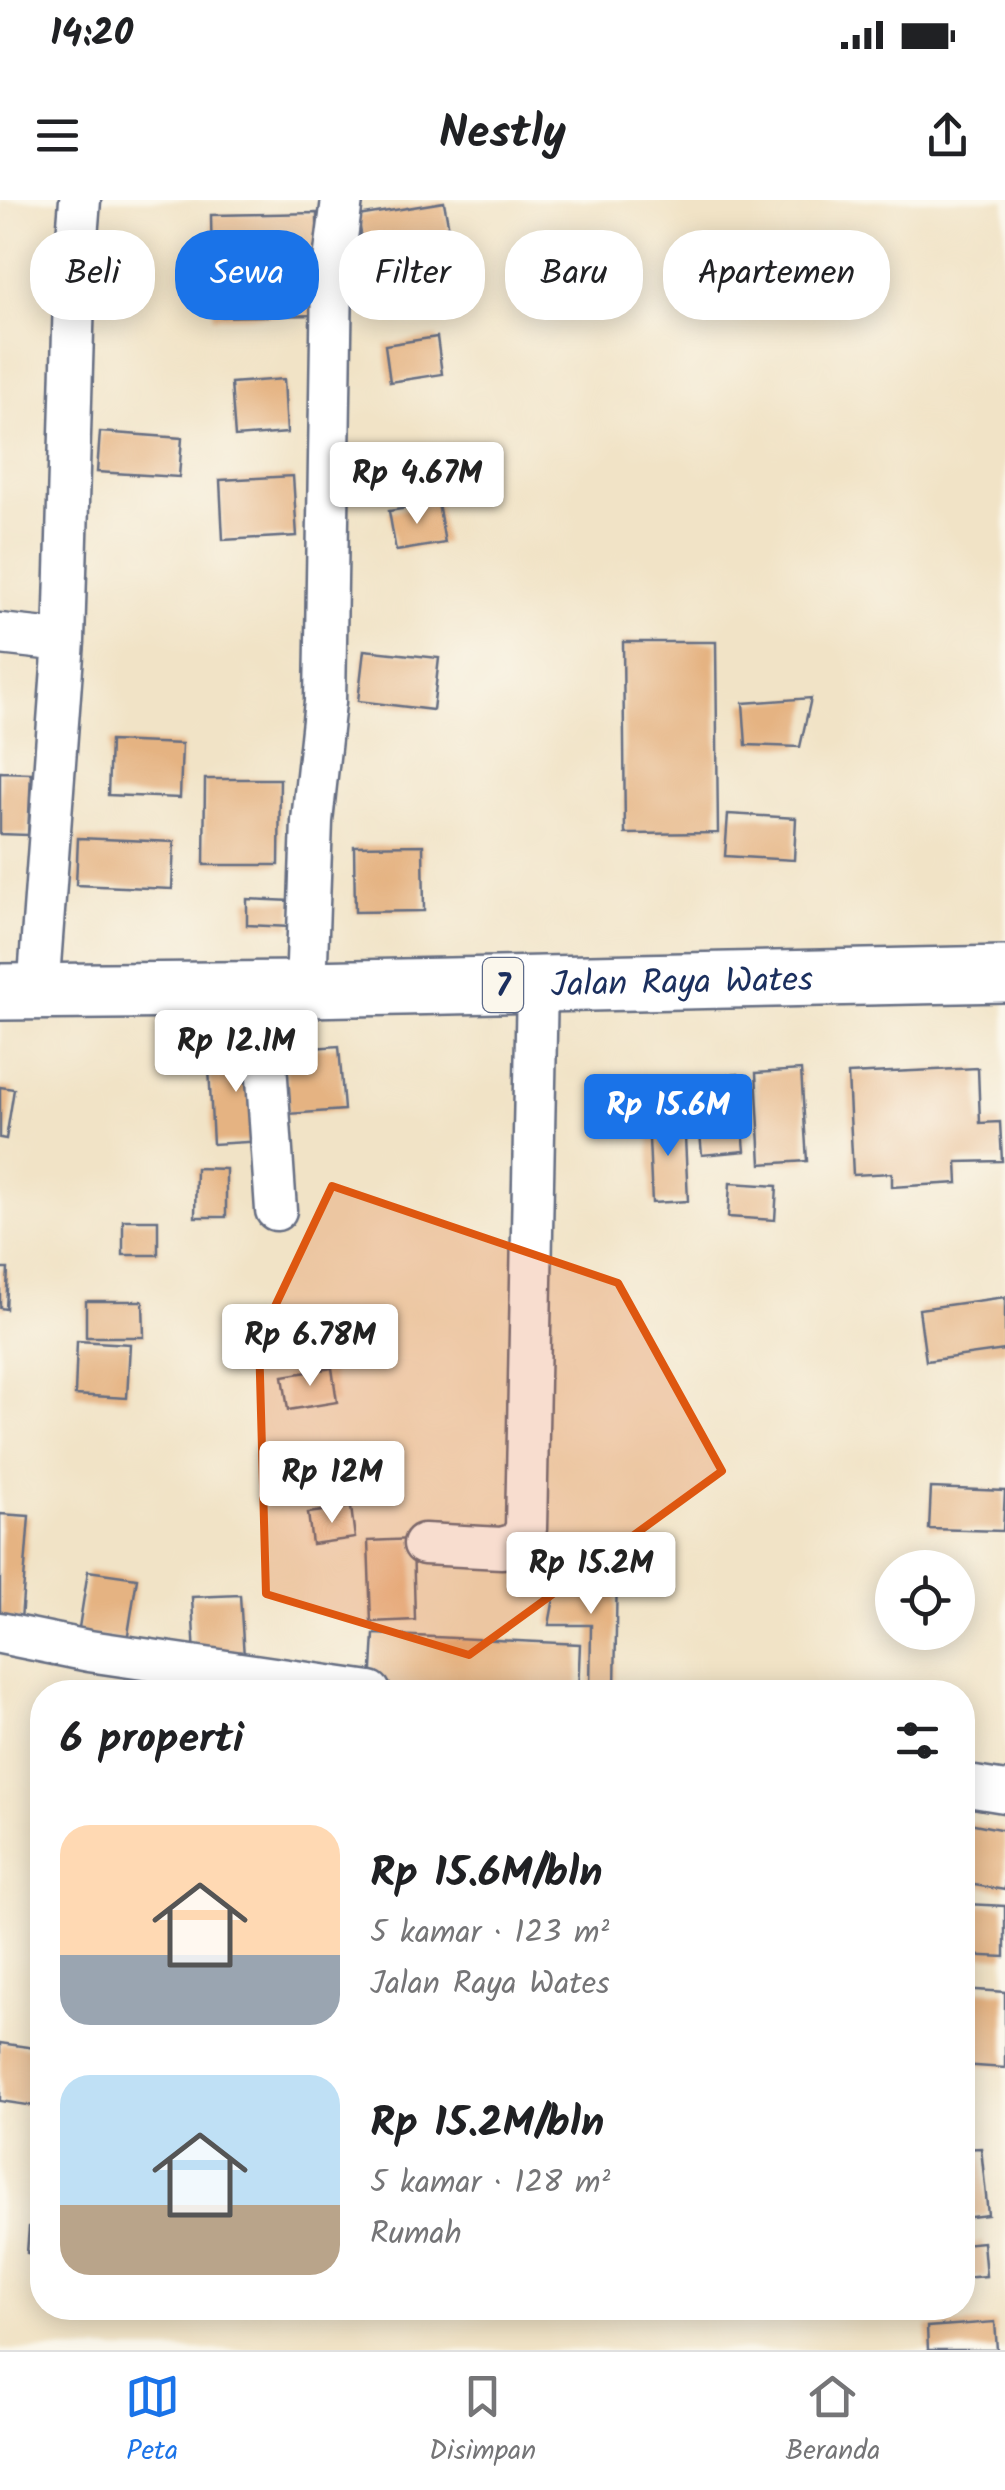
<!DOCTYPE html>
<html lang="id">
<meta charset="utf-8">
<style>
:root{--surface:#fff;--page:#f6f6f6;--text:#202124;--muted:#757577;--line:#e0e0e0;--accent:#1a73e8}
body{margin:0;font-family:Kalam,sans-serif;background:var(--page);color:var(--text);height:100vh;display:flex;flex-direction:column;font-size:38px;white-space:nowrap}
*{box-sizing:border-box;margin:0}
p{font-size:32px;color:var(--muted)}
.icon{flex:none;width:55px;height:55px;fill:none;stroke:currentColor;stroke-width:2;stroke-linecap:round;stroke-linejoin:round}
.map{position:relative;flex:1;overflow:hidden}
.drawer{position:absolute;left:30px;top:1480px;width:945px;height:640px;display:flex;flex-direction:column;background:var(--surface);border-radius:40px;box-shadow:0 5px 25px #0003}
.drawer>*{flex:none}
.banner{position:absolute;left:30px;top:30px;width:945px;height:90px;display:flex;gap:20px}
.buttons{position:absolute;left:875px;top:1350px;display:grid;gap:20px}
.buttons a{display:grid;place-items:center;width:100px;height:100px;border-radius:50%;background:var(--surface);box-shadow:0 5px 25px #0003;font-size:50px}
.price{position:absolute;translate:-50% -85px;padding:0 22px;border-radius:10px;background:#fff;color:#222;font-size:32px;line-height:65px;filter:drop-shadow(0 2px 5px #0008)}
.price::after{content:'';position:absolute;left:50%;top:60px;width:30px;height:22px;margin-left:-15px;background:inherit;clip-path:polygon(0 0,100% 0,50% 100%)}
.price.active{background:var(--accent);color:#fff}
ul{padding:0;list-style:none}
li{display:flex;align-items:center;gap:30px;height:250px;padding:0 30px}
li span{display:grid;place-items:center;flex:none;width:280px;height:200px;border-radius:30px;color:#555}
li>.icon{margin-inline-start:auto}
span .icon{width:120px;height:120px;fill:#fffc;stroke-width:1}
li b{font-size:42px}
h2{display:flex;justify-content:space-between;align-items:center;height:120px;padding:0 30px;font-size:42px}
.tag{padding:0 35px;border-radius:40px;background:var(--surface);box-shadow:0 5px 25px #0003;font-size:35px;line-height:90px}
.tag.active{background:var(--accent);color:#fff}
.status{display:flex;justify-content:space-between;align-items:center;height:70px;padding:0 50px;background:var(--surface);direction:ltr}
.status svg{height:28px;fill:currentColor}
header{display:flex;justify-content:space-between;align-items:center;height:130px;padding:0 30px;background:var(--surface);font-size:45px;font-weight:600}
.tabs{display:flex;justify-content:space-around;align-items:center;height:140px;border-top:2px solid var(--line);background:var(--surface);font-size:28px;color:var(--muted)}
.tabs a{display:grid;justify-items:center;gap:5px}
.tabs .active{color:var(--accent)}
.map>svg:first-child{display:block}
.building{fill:#e5b382}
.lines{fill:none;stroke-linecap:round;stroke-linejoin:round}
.minor-casing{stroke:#666e82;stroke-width:45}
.trunk-casing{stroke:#666e82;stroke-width:60}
.minor{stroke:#fff;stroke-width:40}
.trunk{stroke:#fff;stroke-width:55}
.marked{fill:#de5710;fill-opacity:0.2;stroke:#de5710;stroke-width:8;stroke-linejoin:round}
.labels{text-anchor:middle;stroke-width:10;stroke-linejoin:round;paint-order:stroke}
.shield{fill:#fbf7ec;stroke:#5e6b89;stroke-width:2.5}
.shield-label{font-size:32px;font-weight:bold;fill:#1b2f5e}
.street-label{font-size:35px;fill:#1b2f5e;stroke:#fbf7ec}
</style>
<div class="status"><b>14:20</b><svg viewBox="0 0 49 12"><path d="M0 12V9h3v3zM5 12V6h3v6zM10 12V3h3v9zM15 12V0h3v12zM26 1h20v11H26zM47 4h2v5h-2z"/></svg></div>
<header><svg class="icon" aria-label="menu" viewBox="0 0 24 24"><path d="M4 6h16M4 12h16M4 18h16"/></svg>Nestly<svg class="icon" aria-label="share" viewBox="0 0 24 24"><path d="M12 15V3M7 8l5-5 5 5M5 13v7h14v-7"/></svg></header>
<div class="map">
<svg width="1005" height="2150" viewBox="0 0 1005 2150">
<rect width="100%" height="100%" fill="#fbf7ec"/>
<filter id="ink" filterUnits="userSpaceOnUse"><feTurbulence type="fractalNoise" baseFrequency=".01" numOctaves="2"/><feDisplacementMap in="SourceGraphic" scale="20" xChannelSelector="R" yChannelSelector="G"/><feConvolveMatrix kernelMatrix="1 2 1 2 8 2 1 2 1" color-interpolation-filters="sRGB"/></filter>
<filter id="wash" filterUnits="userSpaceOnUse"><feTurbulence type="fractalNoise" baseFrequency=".0048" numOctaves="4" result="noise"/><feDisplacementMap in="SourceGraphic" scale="40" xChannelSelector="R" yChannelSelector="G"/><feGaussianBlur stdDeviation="2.25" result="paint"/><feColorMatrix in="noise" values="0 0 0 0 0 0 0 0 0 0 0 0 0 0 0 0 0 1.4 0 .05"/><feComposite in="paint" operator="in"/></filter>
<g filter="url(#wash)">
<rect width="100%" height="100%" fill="#f1e3c6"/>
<g id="blocks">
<!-- building -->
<path class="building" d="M444,2L458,77L371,92L358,16Z
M317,13L318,115L213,117L211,15Z
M437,137L442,174L390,182L385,145Z
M284,179L287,233L235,237L231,183Z
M100,232L182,238L179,277L97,272Z
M293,276L297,336L223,340L220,280Z
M438,303L445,343L396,351L389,311Z
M623,442H716L718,633L625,634Z
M364,450L439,458L433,510L358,501Z
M811,498L800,547L746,545L743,503Z
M110,541L182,544L180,598L108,595Z
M0,572L31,573L28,635L0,634Z
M205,579H280L279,665H204Z
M728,614L796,618L794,660L725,656Z
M78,638L174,642L172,689L76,685Z
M423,645L424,711L355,712L354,646Z
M247,699L292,701L291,727L247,725Z
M259,846L264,941L213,944L208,848Z
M339,846L344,910L288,914L284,850Z
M978,868L980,923L1000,922L1002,961L957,962L958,983L892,987V973L853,975L848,874Z
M801,870L807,961L761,964L756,873Z
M738,874L745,951L702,955L695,878Z
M0,887L14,889L6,939L0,938Z
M684,916L688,1001L652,1003L648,918Z
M196,968L226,969V1017H195Z
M730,983L777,986L775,1020L728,1017Z
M123,1020H158V1055H123Z
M0,1069H8L6,1109L0,1108Z
M1005,1097V1150L926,1161L919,1109Z
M86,1101H143L144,1137H86Z
M77,1141L130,1144L127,1198L75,1195Z
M332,1168L337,1202L288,1210L283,1176Z
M931,1288L1005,1291L1003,1331L929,1329Z
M351,1307L355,1338L312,1344L308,1313Z
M0,1314L29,1316L21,1420L0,1419Z
M413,1339L415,1420L371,1422L368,1341Z
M617,1366L615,1492H590L591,1425H549L559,1371Z
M88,1371L137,1378L127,1441L78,1434Z
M240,1395L244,1457L195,1459L192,1397Z
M374,1434L580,1444L578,1492L371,1487Z
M964,1622L1005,1630V1690L962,1683Z
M967,1704L1005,1706V1757L963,1755Z
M962,1789L1005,1792V1868L962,1865Z
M0,1843L42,1849L41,1907L0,1901Z
M981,1948L988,2015L962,2018V1949Z
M39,1956L42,1957V1998L36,1997Z
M29,2027L42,2028V2055L27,2053Z
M983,2042L986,2076L962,2078V2044Z
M995,2122L997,2150H928L927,2127Z"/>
</g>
</g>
<g filter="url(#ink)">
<use href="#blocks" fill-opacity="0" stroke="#666e82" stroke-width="2.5"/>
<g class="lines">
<defs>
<path id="minor" d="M0,434L64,441
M306,789L312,621L325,502L332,76L342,0
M261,790L276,1010
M38,792L64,441L75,62L80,0
M424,1344L502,1348L518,1343L526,1329L537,784
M0,1433L89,1451L370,1492
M962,1585L1005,1592"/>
<g id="trunk">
<path id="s1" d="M0,792L306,789L1005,774"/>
</g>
</defs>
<!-- minor casing -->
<use href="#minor" class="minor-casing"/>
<!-- trunk casing -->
<use href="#trunk" class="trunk-casing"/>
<!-- minor -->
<use href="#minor" class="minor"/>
<!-- trunk -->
<use href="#trunk" class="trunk"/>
</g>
</g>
<!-- marked area -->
<path class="marked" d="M332,986L618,1083L722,1271L469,1455L266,1394L259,1140Z"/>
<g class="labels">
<!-- shield labels -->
<rect class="shield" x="483" y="758" width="40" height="54" rx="8"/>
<g class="shield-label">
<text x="503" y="796">7</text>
</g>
<!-- street labels -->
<g class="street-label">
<text dy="12" stroke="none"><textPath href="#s1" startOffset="682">Jalan Raya Wates</textPath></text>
</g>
</g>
</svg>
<div class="buttons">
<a><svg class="icon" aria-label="locate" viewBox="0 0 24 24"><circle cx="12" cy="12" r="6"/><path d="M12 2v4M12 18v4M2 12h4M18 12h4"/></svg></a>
</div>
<b class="price" style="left:417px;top:327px">Rp 4.67M</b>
<b class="price" style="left:236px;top:895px">Rp 12.1M</b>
<b class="price active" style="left:668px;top:959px">Rp 15.6M</b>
<b class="price" style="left:310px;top:1189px">Rp 6.78M</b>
<b class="price" style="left:332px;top:1326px">Rp 12M</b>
<b class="price" style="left:591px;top:1417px">Rp 15.2M</b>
<div class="banner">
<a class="tag">Beli</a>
<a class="tag active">Sewa</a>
<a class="tag">Filter</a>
<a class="tag">Baru</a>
<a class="tag">Apartemen</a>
</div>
<section class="drawer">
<h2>6 properti<svg class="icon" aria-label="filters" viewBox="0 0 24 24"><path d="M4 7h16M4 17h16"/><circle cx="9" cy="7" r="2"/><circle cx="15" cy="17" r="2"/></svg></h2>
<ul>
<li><span style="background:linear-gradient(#ffd9b3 65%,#9aa5b1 0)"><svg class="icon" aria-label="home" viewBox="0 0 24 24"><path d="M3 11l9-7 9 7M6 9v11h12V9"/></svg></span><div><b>Rp 15.6M/bln</b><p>5 kamar · 123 m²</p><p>Jalan Raya Wates</p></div></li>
<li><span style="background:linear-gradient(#bfe0f5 65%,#b9a48a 0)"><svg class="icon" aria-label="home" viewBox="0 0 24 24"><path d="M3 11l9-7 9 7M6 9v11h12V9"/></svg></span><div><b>Rp 15.2M/bln</b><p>5 kamar · 128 m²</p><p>Rumah</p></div></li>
</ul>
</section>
</div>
<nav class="tabs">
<a class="active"><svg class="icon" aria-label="map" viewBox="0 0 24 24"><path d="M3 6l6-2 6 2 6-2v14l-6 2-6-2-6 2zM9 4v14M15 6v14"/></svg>Peta</a>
<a><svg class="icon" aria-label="saved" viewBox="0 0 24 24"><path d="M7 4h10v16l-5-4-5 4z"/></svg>Disimpan</a>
<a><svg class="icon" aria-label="home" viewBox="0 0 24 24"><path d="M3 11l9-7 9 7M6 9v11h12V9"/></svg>Beranda</a>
</nav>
